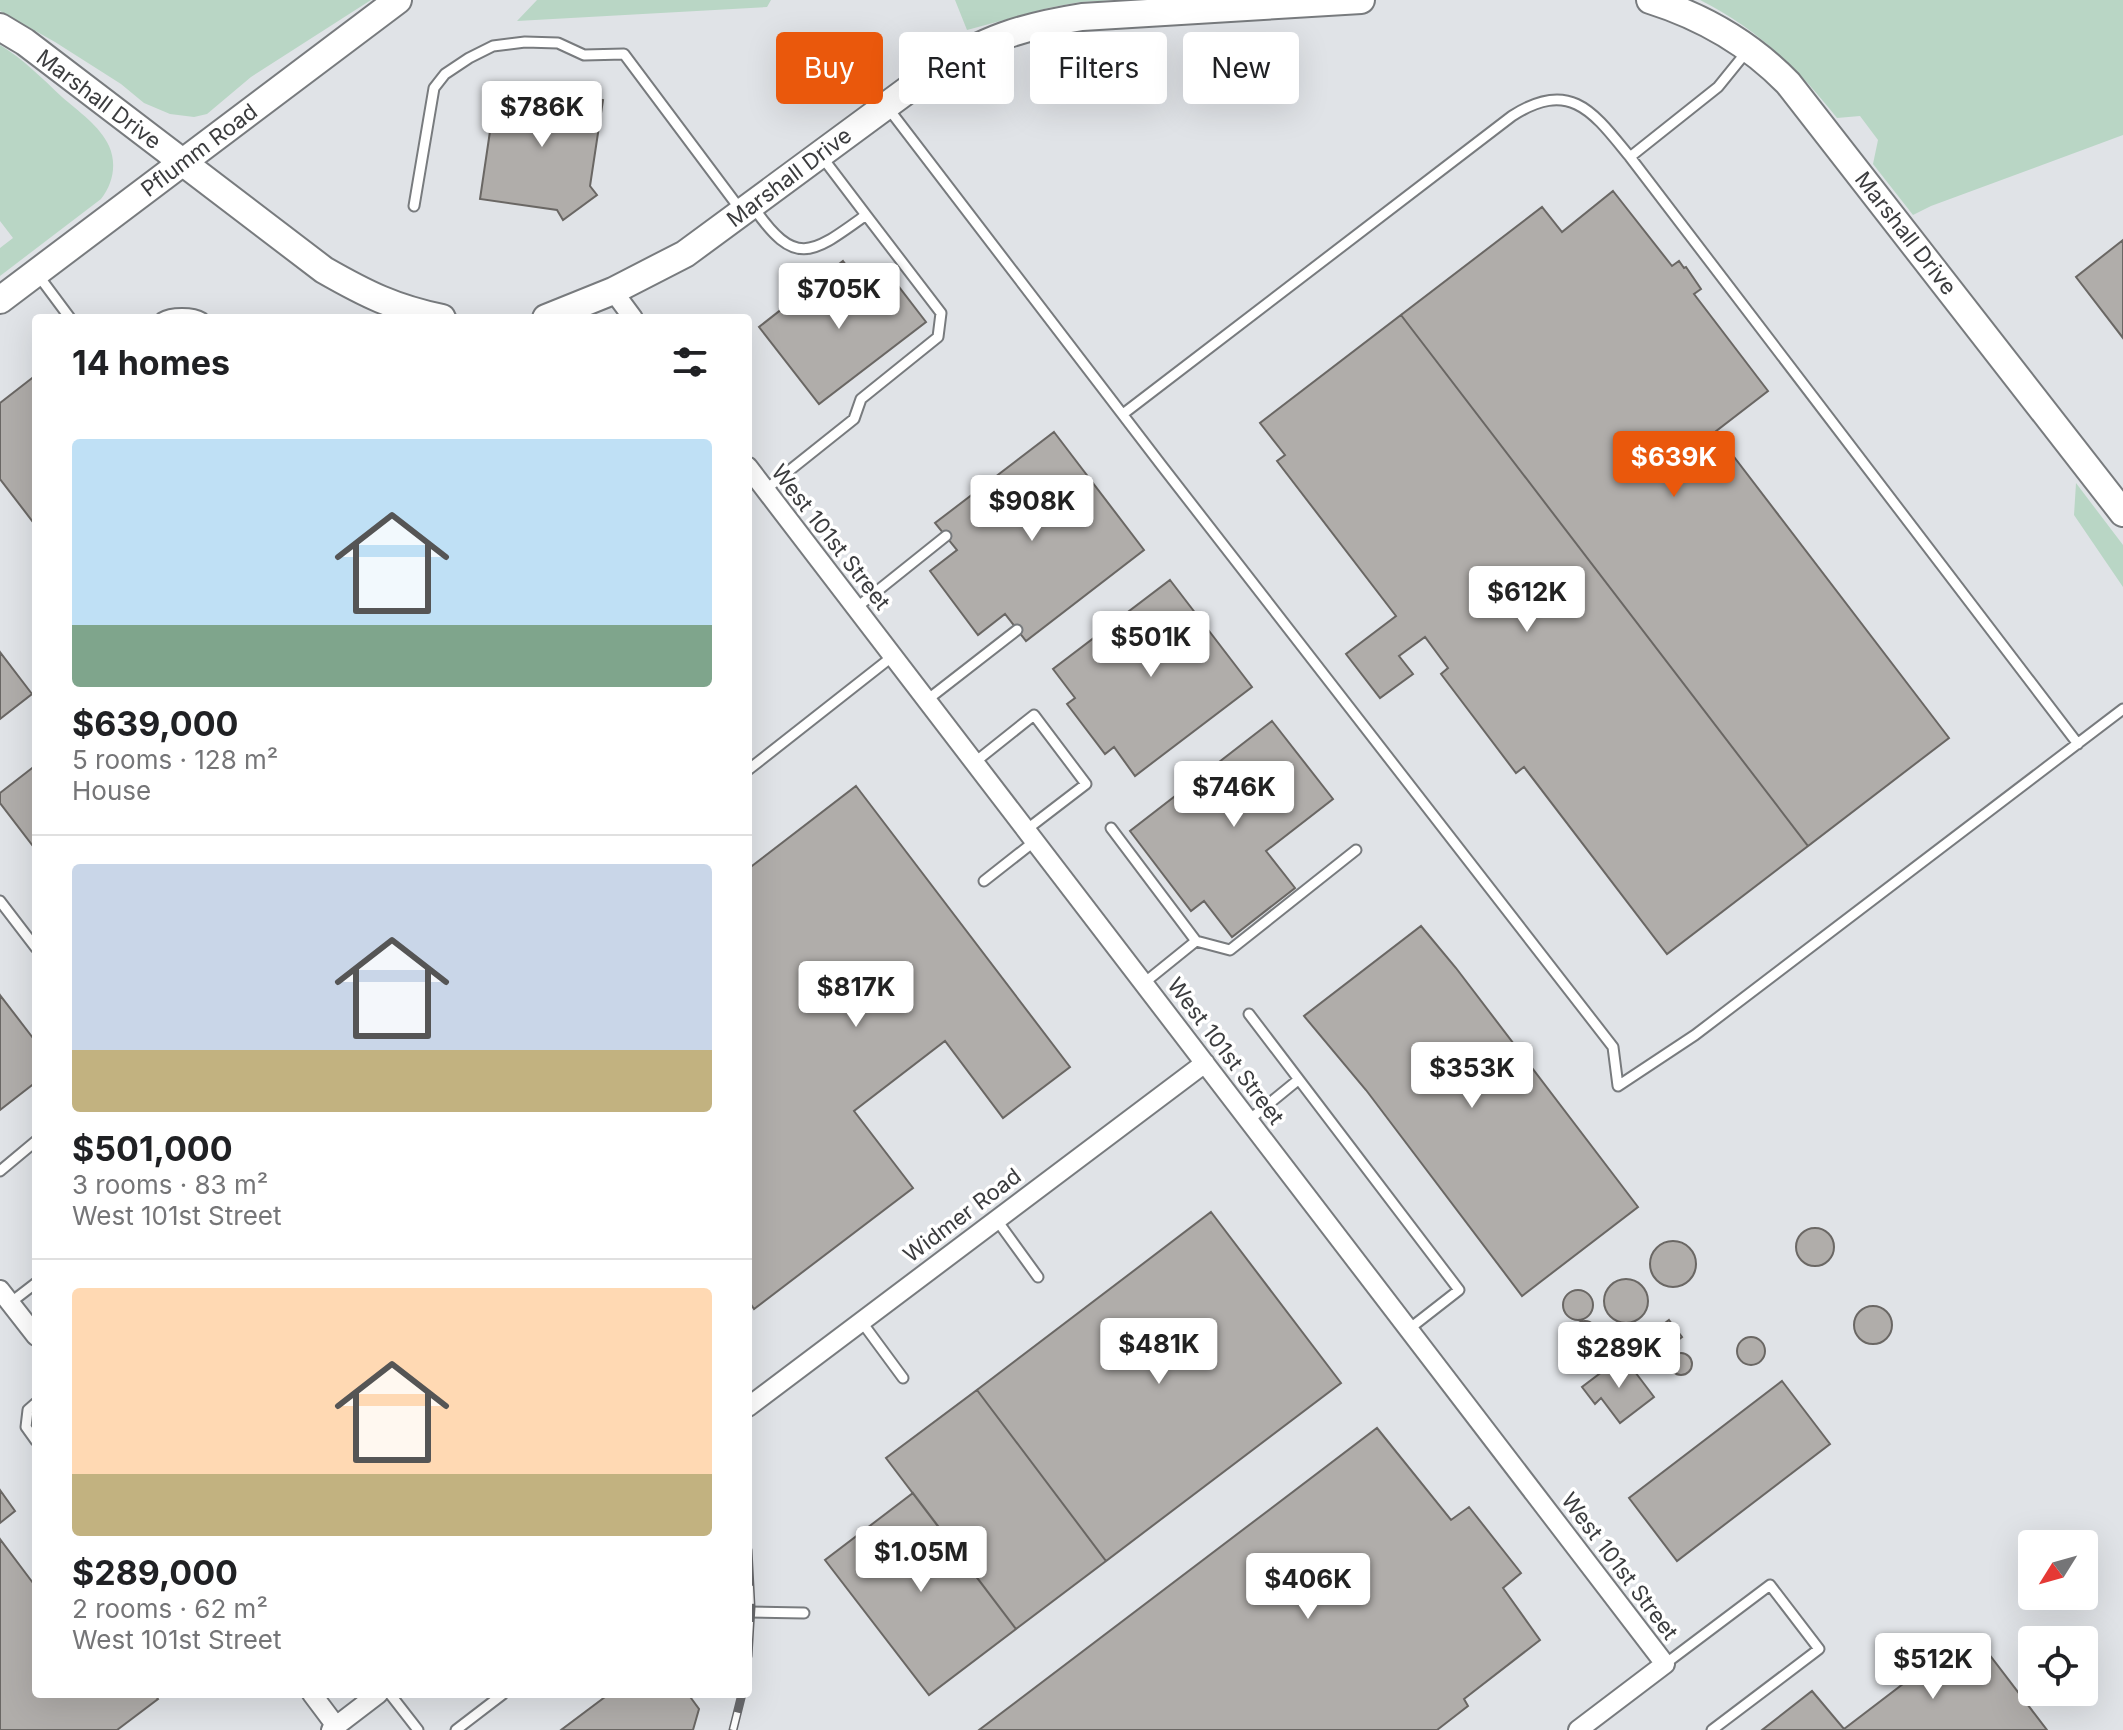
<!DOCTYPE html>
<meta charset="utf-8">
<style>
:root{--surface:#fff;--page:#f2f2f2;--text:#202124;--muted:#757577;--line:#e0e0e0;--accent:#ea580c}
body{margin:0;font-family:Inter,sans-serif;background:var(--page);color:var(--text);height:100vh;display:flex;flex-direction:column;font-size:30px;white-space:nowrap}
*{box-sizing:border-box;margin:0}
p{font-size:26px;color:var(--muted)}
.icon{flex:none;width:44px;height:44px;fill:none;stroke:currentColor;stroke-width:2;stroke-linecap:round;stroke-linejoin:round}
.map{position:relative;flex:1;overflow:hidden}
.sheet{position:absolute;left:32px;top:314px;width:720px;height:1384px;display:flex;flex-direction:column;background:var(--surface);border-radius:8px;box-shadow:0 8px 32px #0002}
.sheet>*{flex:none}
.guide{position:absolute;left:776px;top:32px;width:760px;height:72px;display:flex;gap:16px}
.needle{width:52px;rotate:233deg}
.tools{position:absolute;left:2018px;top:1530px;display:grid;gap:16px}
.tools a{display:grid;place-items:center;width:80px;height:80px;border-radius:8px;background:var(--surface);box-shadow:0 8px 32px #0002;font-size:40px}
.price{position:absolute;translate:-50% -68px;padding:0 18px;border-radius:8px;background:#fff;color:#222;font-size:26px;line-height:52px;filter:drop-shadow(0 2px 4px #0008)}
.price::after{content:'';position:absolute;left:50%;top:48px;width:24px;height:18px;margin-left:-12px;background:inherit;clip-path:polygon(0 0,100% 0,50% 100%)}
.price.current{background:var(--accent);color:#fff}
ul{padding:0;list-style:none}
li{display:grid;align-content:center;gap:16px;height:424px;padding:0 40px}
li+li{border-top:2px solid var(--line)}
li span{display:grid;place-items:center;height:248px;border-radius:8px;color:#555}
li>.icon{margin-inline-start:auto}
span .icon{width:144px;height:144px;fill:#fffc;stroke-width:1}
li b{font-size:34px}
h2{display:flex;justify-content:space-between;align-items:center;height:96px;padding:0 40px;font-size:34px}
.chip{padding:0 28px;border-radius:8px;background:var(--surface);box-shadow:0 8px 32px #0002;font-size:28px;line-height:72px}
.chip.current{background:var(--accent);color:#fff}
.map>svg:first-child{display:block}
.green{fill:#b9d6c5}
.building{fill:#b0adaa;stroke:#6a6764;stroke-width:2}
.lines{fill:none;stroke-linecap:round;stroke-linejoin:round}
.lane-casing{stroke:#787b7e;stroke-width:13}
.street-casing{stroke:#787b7e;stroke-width:22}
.secondary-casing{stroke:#787b7e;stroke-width:30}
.lane{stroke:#fff;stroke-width:9}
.street{stroke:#fff;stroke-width:18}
.secondary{stroke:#fff;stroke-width:26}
.rail-casing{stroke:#68696c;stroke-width:9}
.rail{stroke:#fff;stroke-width:6;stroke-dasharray:18;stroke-linecap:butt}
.labels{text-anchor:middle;stroke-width:7;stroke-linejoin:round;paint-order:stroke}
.street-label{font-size:22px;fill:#3b3c3e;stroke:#fff}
</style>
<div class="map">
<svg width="2123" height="1730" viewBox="0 0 2123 1730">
<rect width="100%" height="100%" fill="#e0e3e7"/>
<!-- green -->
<path class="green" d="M0,0H371L251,77L207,114L194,117L170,114L144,103L121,84L55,42L0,11Z
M537,0H771L767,7L517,21Z
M955,0H1117L1080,2L1048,8L967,30Z
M1700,0H2123V135L1931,206L1913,215L1873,164L1878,140L1860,116L1837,118C1797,68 1758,29 1700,0Z
M0,45C23,59 42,78 62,97C78,111 100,126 109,146C117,164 113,184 101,199L0,276V248L13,238L0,221Z
M2076,483L2123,545V587L2074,515Z"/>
<!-- building -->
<path class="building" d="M497,84L603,100L590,186L597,195L563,220L557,210L480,199Z
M1613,191L1672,266L1679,261L1684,268L1686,267L1701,289L1694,294L1768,391L1715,432L1949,738L1808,846L1401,315L1542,207L1562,232Z
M2123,240V338L2076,277Z
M843,261L877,304L899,287L926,322L819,404L759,327Z
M1401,315L1808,846L1667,954L1524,767L1516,773L1441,674L1448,668L1425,637L1399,656L1413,674L1380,698L1346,654L1396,616L1277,461L1285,455L1260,423Z
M36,375V526L0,479V403Z
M1054,432L1144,550L1026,641L1005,614L978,635L930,571L957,550L935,523Z
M1170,580L1252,687L1135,776L1114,747L1105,754L1067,704L1075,698L1053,669Z
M0,652L32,694L0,719Z
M1272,721L1333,799L1266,851L1295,888L1232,937L1204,901L1191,911L1130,831Z
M36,765V850L0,803V793Z
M856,786L1070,1067L1003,1118L945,1041L854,1111L913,1188L754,1309L748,1300V869Z
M1421,926L1456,968L1638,1207L1522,1296L1366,1090L1304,1016Z
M0,995L36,1042V1082L0,1110Z
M1211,1212L1341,1383L1106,1561L977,1390Z
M1796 1247a19 19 0 1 1 38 0a19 19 0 1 1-38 0Z
M1650 1264a23 23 0 1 1 46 0a23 23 0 1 1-46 0Z
M1604 1301a22 22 0 1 1 44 0a22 22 0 1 1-44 0Z
M1563 1305a15 15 0 1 1 30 0a15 15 0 1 1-30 0Z
M1854 1325a19 19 0 1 1 38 0a19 19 0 1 1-38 0Z
M1669,1320L1682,1337L1655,1357L1643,1340Z
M1573 1333a12 12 0 1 1 24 0a12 12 0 1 1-24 0Z
M1737 1351a14 14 0 1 1 28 0a14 14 0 1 1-28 0Z
M1670 1364a11 11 0 1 1 22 0a11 11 0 1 1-22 0Z
M1623,1356L1654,1397L1620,1423L1601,1398L1595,1404L1582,1387Z
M1782,1381L1830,1444L1677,1561L1629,1498Z
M977,1390L1106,1561L1016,1629L886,1458Z
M1377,1428L1451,1520L1469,1507L1521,1573L1503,1588L1540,1640L1464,1699L1468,1706L1437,1730H979Z
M0,1490L15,1511L0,1523Z
M913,1493L1016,1629L929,1695L825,1560Z
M0,1539L36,1587V1694H154L158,1699L117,1730H0Z
M1979,1641L2047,1730H1762L1812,1691L1844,1729L1958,1642L1966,1652Z
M609,1694H688L699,1709L693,1730H561Z"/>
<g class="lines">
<defs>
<path id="lane" d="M888,108L1162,466L1613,1047L1618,1086L1695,1035L2123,709
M1630,157L1718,87L1748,50
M414,206L434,88L445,74L469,58L493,46L525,42L558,43L584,55L624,54L740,209
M754,208C796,269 813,253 866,215L822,157
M38,275L70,318
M161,318C171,312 193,312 203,318
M1123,414L1512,116C1571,78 1594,113 1630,157L2078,744
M765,490L854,419L861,399L938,337L941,313L866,215
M856,608L946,536
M927,700L1017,630
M975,762L1034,715L1086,784L1026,830
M748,770L893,656
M1111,828L1196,941L1144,983
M984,881L1035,841
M0,901L36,948
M1196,941L1230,950L1356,850
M1249,1014L1459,1290L1409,1329
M1249,1120L1298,1080
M0,1171L36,1141
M996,1219L1038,1277
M10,1303L36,1283
M861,1321L903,1378
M36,1403L28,1410L26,1427L36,1441
M748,1612L804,1613
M1665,1664L1770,1585L1819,1649L1712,1730
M390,1694L418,1730
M456,1730L503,1694"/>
<path id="street" d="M613,291L633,318
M748,467L1665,1664L1578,1730
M0,1290L36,1336
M748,1407L1205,1063
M312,1694L336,1726
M331,1730L378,1694"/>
<path id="secondary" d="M1650,0C1704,17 1749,43 1788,83L2123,513
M0,27L25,42L324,270C366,294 394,308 442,318
M0,300L398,0
M546,318L613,291L685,254L932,72C985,39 1020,27 1082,17L1361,0"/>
</defs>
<!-- lane casing -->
<use href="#lane" class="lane-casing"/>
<!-- street casing -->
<use href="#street" class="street-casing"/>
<!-- secondary casing -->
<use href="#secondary" class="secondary-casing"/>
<!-- lane -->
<use href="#lane" class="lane"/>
<!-- street -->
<use href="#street" class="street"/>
<!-- secondary -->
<use href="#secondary" class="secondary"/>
<defs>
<path id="rail" d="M748,1550L751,1607L748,1656
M733,1730L742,1694"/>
</defs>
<!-- rail casing -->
<use href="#rail" class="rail-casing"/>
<!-- rail -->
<use href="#rail" class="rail"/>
</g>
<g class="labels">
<!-- street labels -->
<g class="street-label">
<text transform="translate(99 99) rotate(37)" y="8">Marshall Drive</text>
<text transform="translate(199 150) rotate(-37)" y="8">Pflumm Road</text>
<text transform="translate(789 177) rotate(-37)" y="8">Marshall Drive</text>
<text transform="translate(1906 233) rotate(52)" y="8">Marshall Drive</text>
<text transform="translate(831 537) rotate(52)" y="8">West 101st Street</text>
<text transform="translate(1226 1051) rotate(53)" y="8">West 101st Street</text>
<text transform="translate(962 1215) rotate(-37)" y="8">Widmer Road</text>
<text transform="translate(1620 1566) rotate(53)" y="8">West 101st Street</text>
</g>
</g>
</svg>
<div class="tools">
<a><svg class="needle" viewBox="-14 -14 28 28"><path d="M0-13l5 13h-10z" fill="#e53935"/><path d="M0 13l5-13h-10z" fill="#757577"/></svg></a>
<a><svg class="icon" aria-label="locate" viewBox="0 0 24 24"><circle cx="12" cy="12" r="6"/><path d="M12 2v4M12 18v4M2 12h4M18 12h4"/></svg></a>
</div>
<b class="price" style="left:542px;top:149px">$786K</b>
<b class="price" style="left:839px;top:331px">$705K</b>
<b class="price current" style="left:1674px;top:499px">$639K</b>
<b class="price" style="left:1032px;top:543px">$908K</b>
<b class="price" style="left:1527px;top:634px">$612K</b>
<b class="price" style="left:1151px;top:679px">$501K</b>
<b class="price" style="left:1234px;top:829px">$746K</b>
<b class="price" style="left:856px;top:1029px">$817K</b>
<b class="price" style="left:1472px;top:1110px">$353K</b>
<b class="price" style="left:1159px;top:1386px">$481K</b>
<b class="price" style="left:1619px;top:1390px">$289K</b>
<b class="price" style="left:921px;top:1594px">$1.05M</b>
<b class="price" style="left:1308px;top:1621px">$406K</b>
<b class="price" style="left:1933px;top:1701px">$512K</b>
<div class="guide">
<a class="chip current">Buy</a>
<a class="chip">Rent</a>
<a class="chip">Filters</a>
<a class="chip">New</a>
</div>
<section class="sheet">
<h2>14 homes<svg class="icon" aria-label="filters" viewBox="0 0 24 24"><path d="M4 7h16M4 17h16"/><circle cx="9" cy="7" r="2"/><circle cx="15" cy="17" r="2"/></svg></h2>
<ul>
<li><span style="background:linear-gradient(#bfe0f5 75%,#7fa58c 0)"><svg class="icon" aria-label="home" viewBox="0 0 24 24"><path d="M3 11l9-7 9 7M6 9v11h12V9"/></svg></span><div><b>$639,000</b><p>5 rooms · 128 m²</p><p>House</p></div></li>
<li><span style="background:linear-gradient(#c9d6e8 75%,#c2b280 0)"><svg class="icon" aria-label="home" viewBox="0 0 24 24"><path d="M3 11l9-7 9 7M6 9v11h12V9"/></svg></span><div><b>$501,000</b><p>3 rooms · 83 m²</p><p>West 101st Street</p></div></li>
<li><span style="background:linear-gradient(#ffd9b3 75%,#c2b280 0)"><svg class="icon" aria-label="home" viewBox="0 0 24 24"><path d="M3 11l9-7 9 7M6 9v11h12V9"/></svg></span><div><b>$289,000</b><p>2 rooms · 62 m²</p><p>West 101st Street</p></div></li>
</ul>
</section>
</div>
